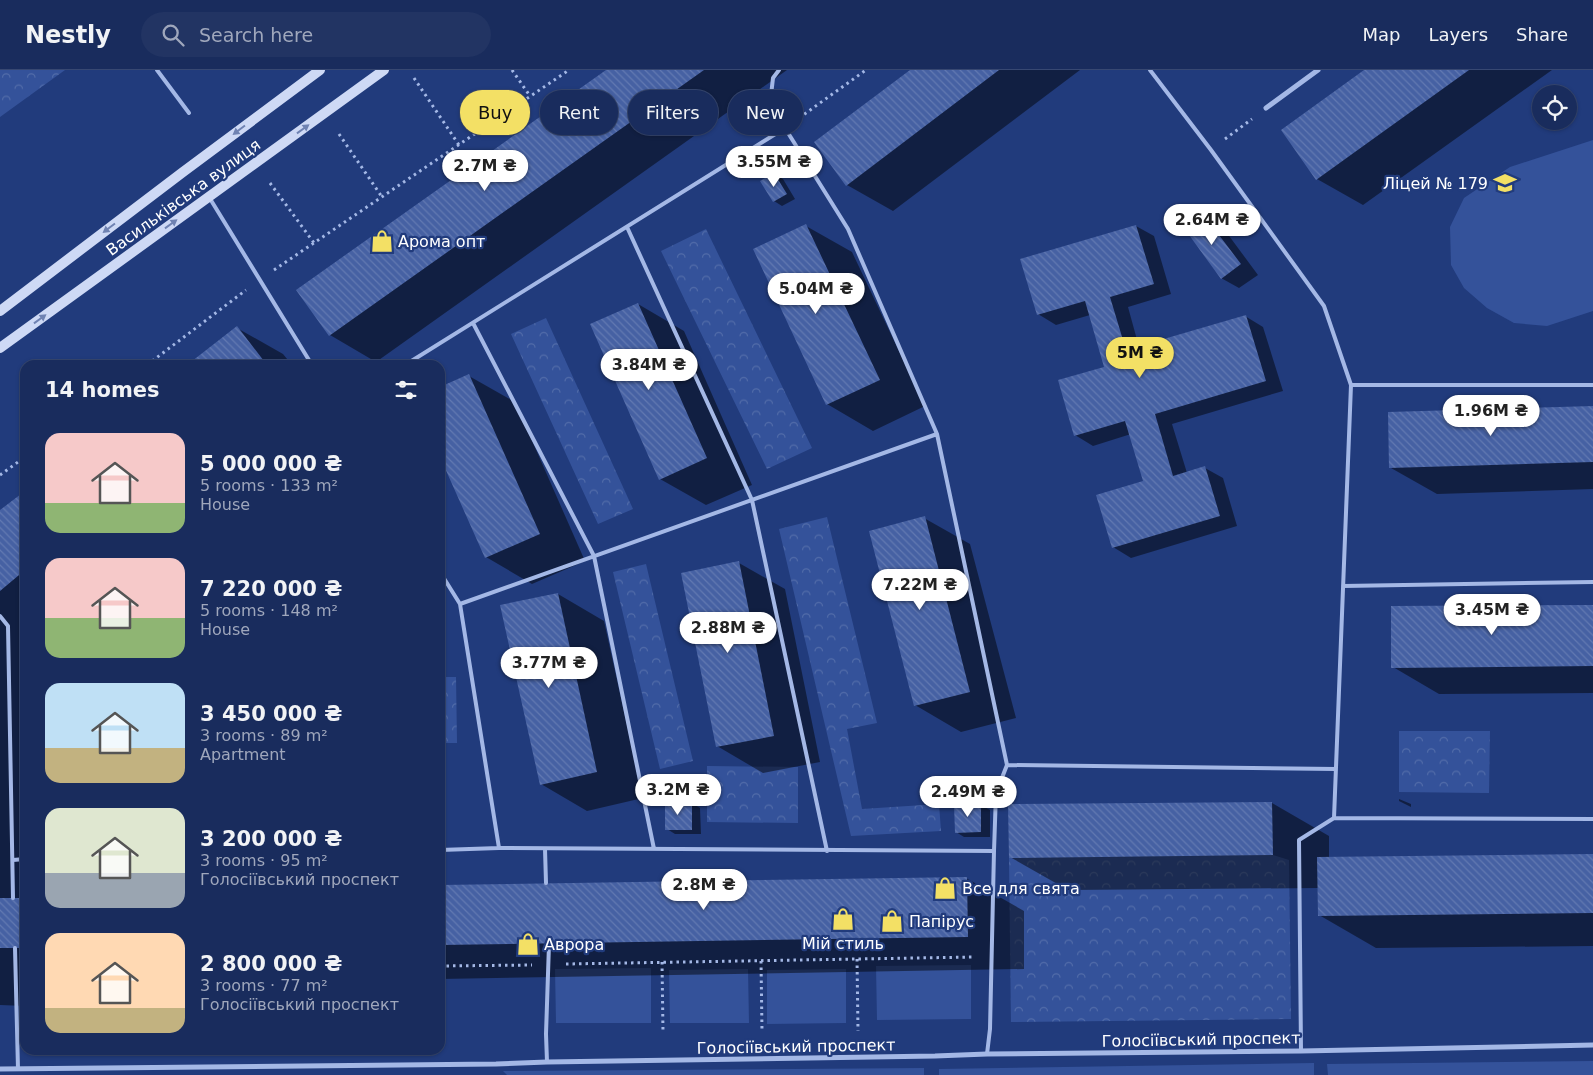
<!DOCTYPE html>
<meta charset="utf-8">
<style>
:root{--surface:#192c5d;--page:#223463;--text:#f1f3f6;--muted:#9fa7bc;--line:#374872;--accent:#f3e065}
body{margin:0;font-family:"DejaVu Sans",sans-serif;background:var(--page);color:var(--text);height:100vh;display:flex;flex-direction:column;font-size:19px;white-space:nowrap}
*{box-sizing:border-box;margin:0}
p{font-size:16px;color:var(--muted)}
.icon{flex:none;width:28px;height:28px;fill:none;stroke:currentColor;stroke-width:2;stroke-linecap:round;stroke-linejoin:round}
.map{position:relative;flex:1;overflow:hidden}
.details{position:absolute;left:20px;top:290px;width:425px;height:695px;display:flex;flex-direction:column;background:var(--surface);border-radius:15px;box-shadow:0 1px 4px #0004,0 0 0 1px var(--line)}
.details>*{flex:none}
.banner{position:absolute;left:460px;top:20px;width:475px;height:45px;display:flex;gap:10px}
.fabs{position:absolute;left:1532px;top:15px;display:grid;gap:10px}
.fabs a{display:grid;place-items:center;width:45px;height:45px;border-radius:50%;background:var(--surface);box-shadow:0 1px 4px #0004,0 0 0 1px var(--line);font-size:25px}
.price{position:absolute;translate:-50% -42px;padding:0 11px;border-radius:18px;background:#fff;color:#222;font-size:16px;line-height:32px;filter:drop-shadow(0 1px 2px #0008)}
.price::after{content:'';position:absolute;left:50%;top:30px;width:15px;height:11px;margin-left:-8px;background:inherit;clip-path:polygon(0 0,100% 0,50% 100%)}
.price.current{background:var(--accent);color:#111}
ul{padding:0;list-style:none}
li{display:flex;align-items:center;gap:15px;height:125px;padding:0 25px}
li span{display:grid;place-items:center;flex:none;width:140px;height:100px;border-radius:15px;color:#555}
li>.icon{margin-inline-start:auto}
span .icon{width:60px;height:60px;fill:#fffc;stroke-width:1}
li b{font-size:21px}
h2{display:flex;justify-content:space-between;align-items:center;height:60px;padding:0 25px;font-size:21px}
.tag{padding:0 18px;border-radius:22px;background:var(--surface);box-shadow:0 1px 4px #0004,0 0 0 1px var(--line);font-size:18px;line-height:45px}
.tag.current{background:var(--accent);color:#111}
header{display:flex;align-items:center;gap:30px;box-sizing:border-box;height:70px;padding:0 25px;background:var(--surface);border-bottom:1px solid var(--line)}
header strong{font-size:24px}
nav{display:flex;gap:28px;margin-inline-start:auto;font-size:18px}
.search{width:350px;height:45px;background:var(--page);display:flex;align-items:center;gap:12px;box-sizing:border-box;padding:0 18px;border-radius:28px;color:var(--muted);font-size:19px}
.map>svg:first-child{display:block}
.green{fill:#34529a}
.forest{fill:url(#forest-crowns)}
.shadow{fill:#0007}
.building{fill:url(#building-back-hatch)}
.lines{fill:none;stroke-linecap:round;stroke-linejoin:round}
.path{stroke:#a4b8e6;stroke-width:3;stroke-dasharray:2.5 4;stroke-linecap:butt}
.lane{stroke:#a4b8e6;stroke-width:4}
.street{stroke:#a4b8e6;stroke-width:5}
.secondary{stroke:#ced9f5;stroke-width:10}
.oneway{fill:#6f82b2}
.labels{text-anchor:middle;stroke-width:4.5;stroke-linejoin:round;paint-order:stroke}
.poi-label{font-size:16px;fill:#fff;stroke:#213b7c;text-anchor:start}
.street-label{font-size:16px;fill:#fff;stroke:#213b7c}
</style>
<header>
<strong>Nestly</strong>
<div class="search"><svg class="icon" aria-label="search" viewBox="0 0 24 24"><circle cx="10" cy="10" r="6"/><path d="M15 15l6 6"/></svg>Search here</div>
<nav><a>Map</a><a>Layers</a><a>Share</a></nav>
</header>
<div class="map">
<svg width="1593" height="1005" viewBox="0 0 1593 1005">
<defs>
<pattern id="forest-crowns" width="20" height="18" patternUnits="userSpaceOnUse" patternTransform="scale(1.25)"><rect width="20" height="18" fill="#34529a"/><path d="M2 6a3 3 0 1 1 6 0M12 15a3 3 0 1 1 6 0" fill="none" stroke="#526ca9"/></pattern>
<pattern id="building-back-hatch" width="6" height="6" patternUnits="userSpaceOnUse" patternTransform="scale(1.25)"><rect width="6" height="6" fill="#4661a3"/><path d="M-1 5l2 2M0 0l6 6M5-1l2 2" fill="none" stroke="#6279b1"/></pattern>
</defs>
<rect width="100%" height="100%" fill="#213b7c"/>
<!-- green -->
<path class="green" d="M1593,70V241L1547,256L1514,253L1487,238L1464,218L1451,195L1450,157L1464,128L1510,97Z
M971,895V949L877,950L876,896Z
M651,898V953H556L555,899Z
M748,899L749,953H670L669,900Z
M846,899V953L767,954V900Z
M1593,991V1005H1328L1327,994Z
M1314,993V1005H939V999Z
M924,998V1005H507L503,1001Z"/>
<!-- forest -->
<path class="forest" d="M0,0H65L0,47Z
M706,159L812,378L767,399L661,181Z
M546,248L633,439L598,454L511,264Z
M827,447L877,653L847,659L862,739L939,734L941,761L851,766L779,459Z
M646,494L693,691L660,699L613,502Z
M440,607H456L457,673H440Z
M1399,661H1490L1489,723L1399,722Z
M707,696L798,697V753L707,752Z
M1273,785L1289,790L1291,949L1011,952L1009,788Z"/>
<!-- shadow -->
<path class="shadow" d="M609,0H787L376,292L330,265Z
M912,0H1080L893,141L847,115Z
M1366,0H1552L1363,135L1317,109Z
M774,104L783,109L795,129L782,136L774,131Z
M1204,145L1221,155L1258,205L1239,218L1221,208Z
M806,156L852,182L925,336L873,361L827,334Z
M1136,156L1154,166L1171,224L1128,237L1139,277L1245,246L1263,257L1283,321L1172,354L1187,403L1205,398L1223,408L1237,456L1131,488L1113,477L1145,412L1131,364L1093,376L1075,365L1106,297L1090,245L1056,255L1038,244Z
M638,234L684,261L752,415L706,435L660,409Z
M237,258L283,284L292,295H189Z
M469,306L515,332L585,491L532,514L486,487L440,383V318Z
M1593,337V419L1437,424L1391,398Z
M25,422V936L0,935V442Z
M924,448L970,474L1016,648L961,662L915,635Z
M739,493L785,519L820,692L763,703L717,676Z
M558,524L604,551L643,728L587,741L541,714Z
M1593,536V623L1439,624L1393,597Z
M1399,729L1411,734V737L1399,731Z
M692,733L700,738L701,764H675L667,759Z
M1272,733L1329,766V788L1593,786V876L1376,878L1319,845V818L1068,820L1010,787Z
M981,735L990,740V767H964L956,762Z
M966,808L1024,841V899L440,909V816Z"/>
<!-- building -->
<path class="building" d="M606,0H704L329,266L296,220Z
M910,0H999L846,116L814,72Z
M1364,0H1469L1316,110L1281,60Z
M774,103L787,124L773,132L760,111Z
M1203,144L1241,194L1221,209L1184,158Z
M806,154L880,310L826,335L753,179Z
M1136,155L1154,214L1110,227L1126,280L1246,245L1266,311L1155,344L1173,406L1205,396L1220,446L1112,478L1096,425L1143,411L1125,351L1074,366L1058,310L1104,297L1085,231L1037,245L1020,189Z
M638,233L707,388L659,410L590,254Z
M237,256L267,295H187Z
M469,304L540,464L485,488L440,387V317Z
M1593,336V392L1389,398L1388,342Z
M25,421V500L0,521V440Z
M925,446L970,622L914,636L869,461Z
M739,491L774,666L716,677L681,503Z
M558,523L597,702L540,715L500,535Z
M1593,535V596L1391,598V536Z
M665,732H692V760H665Z
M1272,732L1273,785L1009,788L1008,734Z
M954,734H981V762L955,763Z
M1593,784V843L1318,846L1317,787Z
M967,807L968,867L440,875V815Z
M0,828H25V878H0Z"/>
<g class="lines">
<!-- path -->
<path class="path" d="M512,0L530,26
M414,8L459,75
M799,48L866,0
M339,64L382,127
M1225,69L1252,49
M270,113L314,173
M274,200L569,0
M147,295L246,220
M0,405L25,387
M857,889L858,961
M761,891L762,961
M662,892L663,962
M566,894L974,887
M440,896L532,895"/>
<!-- lane -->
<path class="lane" d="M157,0L189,43
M779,0L773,8L770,34L848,159L937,364L1007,695L996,723L994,781L990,959L987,984
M1150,0L1211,80L1324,236L1351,315L1334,748L1299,770L1301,981
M209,127L312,295
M627,157L752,430L827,781
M473,253L594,486L654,779
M405,295L785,58
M1351,315H1593
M440,502L460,534L499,778
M1343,516L1593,512
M460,534L937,364
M0,546L8,556L13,828
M1007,695L1336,699
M1334,748L1593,749
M545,779L546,813
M440,780L499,778L994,781
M13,790L25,789
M15,878L18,999
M547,992L546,964L549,874"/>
<!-- street -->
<path class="street" d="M1266,38L1318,0
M0,999L496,994L547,992L935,986L987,984L1301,981L1593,975"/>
<!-- secondary -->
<path class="secondary" d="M0,241L183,102L320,0
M0,278L384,0"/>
</g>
<!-- one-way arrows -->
<defs><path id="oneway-solid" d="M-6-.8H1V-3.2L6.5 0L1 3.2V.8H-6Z" transform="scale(1.25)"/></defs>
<g class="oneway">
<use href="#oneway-solid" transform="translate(303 59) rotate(-36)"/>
<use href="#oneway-solid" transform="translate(239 60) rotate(143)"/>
<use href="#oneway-solid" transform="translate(171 154) rotate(-36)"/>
<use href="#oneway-solid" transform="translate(109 158) rotate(143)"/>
<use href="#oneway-solid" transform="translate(40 249) rotate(-36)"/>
</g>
<!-- icons -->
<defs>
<symbol id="school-bare" viewBox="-9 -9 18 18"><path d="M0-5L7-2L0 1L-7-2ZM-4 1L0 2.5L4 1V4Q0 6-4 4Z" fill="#f3e065" stroke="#213b7c" stroke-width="2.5" paint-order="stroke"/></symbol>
<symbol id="shop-bare" viewBox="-9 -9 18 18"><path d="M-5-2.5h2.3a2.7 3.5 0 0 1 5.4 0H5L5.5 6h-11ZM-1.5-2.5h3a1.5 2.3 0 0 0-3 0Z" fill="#f3e065" stroke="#213b7c" stroke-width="2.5" paint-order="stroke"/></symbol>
</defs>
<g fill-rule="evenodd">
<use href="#school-bare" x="1489" y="97" width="32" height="32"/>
<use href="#shop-bare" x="366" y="155" width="32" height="32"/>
<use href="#shop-bare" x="929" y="802" width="32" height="32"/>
<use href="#shop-bare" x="827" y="833" width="32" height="32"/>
<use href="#shop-bare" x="876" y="835" width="32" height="32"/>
<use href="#shop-bare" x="512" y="858" width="32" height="32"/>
</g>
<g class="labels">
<!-- poi labels -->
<g class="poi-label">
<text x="1488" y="119" text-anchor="end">Ліцей № 179</text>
<text x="398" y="177">Арома опт</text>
<text x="962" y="824">Все для свята</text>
<text x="909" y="857">Папірус</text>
<text x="843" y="879" text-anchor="middle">Мій стиль</text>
<text x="544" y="880">Аврора</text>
</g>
<!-- street labels -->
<g class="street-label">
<text transform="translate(183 127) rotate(-36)" y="6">Васильківська вулиця</text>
<text transform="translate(1201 969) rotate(-1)" y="6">Голосіївський проспект</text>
<text transform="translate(796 976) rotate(-1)" y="6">Голосіївський проспект</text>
</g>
</g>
</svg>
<div class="fabs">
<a><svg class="icon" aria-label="locate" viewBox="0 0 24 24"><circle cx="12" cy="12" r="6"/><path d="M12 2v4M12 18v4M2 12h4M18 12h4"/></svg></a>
</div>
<b class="price" style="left:774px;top:118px">3.55M ₴</b>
<b class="price" style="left:485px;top:122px">2.7M ₴</b>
<b class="price" style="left:1212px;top:176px">2.64M ₴</b>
<b class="price" style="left:816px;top:245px">5.04M ₴</b>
<b class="price current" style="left:1140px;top:309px">5M ₴</b>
<b class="price" style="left:649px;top:321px">3.84M ₴</b>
<b class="price" style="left:1491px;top:367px">1.96M ₴</b>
<b class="price" style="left:920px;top:541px">7.22M ₴</b>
<b class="price" style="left:1492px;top:566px">3.45M ₴</b>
<b class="price" style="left:728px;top:584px">2.88M ₴</b>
<b class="price" style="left:549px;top:619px">3.77M ₴</b>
<b class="price" style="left:678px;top:746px">3.2M ₴</b>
<b class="price" style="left:968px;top:748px">2.49M ₴</b>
<b class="price" style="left:704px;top:841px">2.8M ₴</b>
<div class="banner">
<a class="tag current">Buy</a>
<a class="tag">Rent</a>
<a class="tag">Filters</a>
<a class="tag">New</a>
</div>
<section class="details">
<h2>14 homes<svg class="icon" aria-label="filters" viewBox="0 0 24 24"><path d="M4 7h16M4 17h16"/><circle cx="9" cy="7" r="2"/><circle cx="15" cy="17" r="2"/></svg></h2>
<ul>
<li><span style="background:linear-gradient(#f6c9c9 70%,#8fb573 0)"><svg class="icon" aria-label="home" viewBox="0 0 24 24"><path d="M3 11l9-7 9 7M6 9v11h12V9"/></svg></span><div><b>5 000 000 ₴</b><p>5 rooms · 133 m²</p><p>House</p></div></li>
<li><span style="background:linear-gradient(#f6c9c9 60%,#8fb573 0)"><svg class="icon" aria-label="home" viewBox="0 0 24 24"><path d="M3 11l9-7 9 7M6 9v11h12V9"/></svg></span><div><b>7 220 000 ₴</b><p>5 rooms · 148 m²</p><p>House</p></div></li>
<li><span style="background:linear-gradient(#bfe0f5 65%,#c2b280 0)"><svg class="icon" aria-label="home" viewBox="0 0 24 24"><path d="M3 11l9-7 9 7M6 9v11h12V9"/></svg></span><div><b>3 450 000 ₴</b><p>3 rooms · 89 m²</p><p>Apartment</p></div></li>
<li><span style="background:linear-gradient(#dfe7d0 65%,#9aa5b1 0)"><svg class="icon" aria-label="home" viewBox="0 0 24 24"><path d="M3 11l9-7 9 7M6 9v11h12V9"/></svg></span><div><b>3 200 000 ₴</b><p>3 rooms · 95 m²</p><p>Голосіївський проспект</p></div></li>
<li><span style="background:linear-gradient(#ffd9b3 75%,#c2b280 0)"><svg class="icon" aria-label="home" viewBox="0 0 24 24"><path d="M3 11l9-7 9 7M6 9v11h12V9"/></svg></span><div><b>2 800 000 ₴</b><p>3 rooms · 77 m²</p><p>Голосіївський проспект</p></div></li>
</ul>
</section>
</div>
